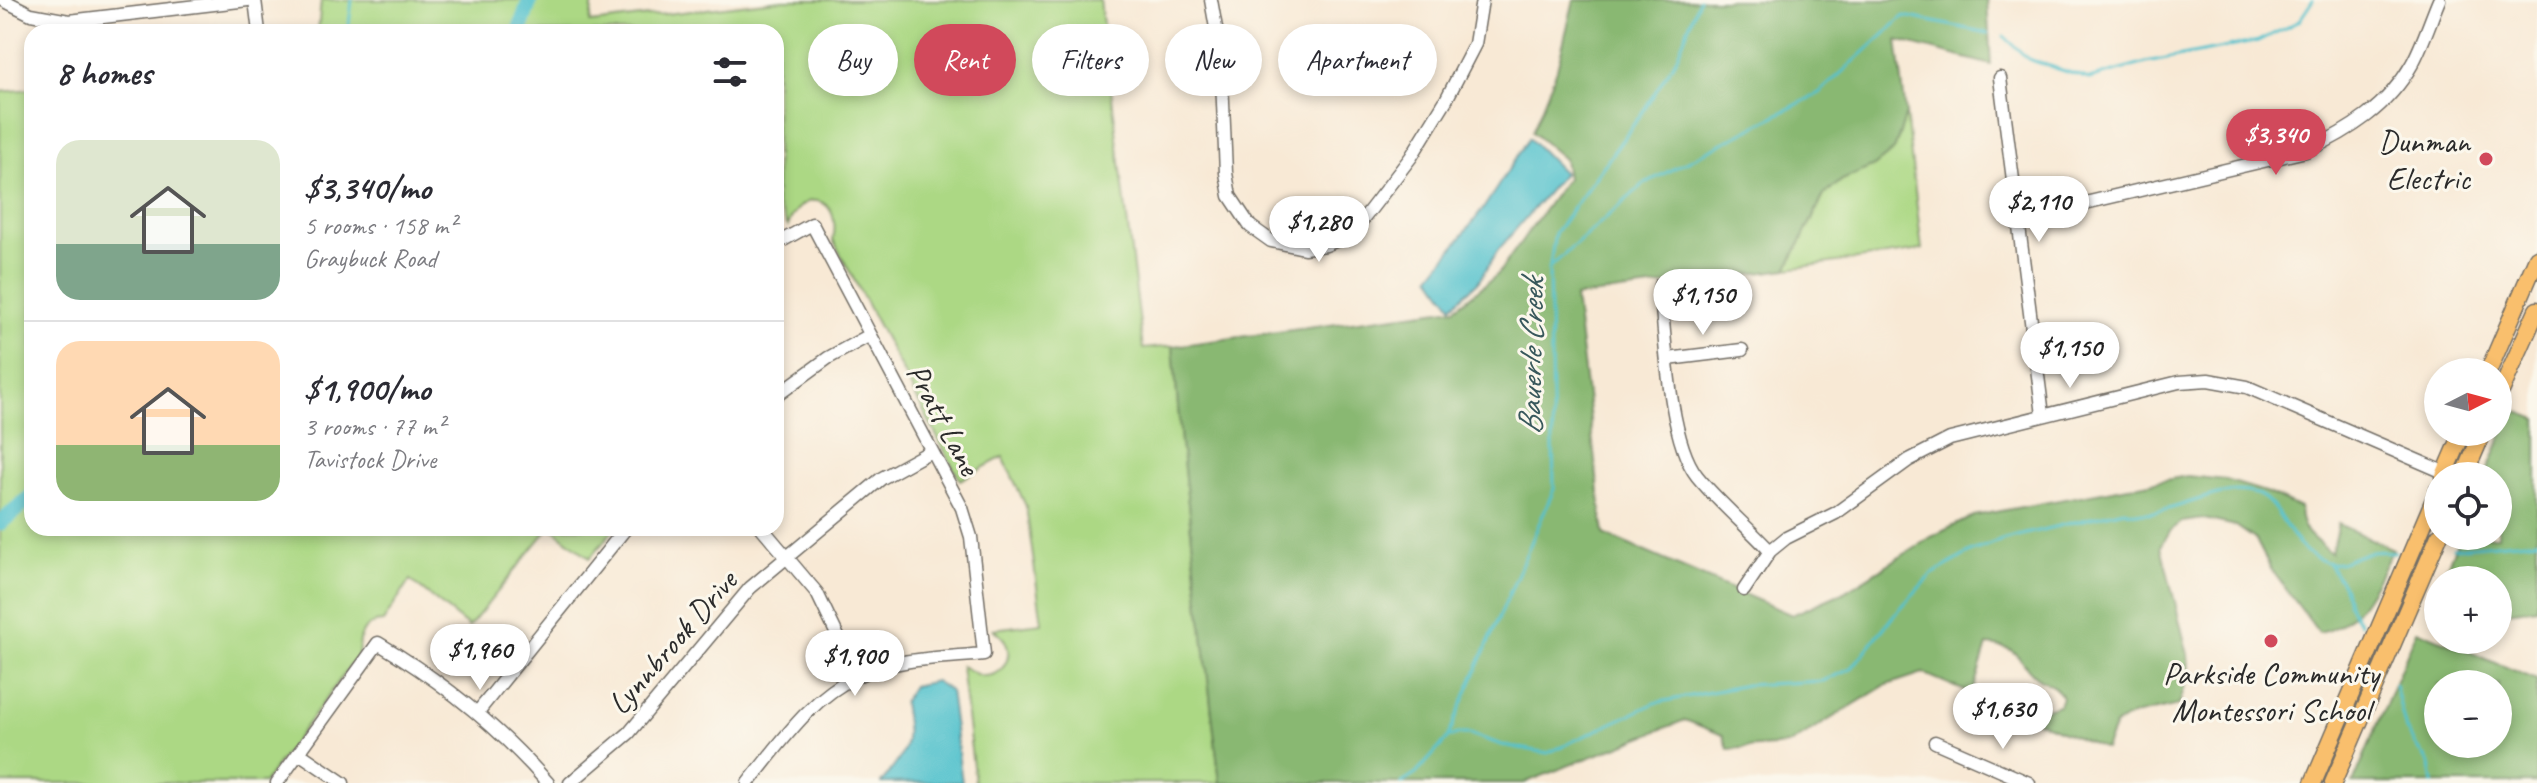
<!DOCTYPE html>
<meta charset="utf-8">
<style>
:root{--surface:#fff;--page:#f7f7f7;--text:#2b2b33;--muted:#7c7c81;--line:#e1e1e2;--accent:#d1495b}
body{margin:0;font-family:Caveat,sans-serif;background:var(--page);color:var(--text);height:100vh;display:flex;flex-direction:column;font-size:30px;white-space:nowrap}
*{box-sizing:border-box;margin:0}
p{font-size:26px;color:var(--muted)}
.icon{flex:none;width:44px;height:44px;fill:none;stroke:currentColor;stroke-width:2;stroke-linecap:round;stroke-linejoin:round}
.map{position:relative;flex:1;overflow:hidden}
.panel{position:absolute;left:24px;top:24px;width:760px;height:512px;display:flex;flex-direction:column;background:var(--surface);border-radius:24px;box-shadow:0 4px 12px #0003}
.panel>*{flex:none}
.banner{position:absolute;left:808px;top:24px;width:760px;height:72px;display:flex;gap:16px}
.needle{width:52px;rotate:84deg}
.tools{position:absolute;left:2424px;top:358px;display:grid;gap:16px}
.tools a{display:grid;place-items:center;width:88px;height:88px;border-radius:50%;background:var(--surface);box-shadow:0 4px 12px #0003;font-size:40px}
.price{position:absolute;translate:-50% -68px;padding:0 18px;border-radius:28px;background:#fff;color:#222;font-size:26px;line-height:52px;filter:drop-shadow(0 2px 4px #0008)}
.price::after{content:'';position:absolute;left:50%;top:48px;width:24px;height:18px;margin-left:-12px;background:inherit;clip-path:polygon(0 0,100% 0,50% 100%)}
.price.selected{background:var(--accent);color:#fff}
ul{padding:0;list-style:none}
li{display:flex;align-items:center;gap:24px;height:200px;padding:0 32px}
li+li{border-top:2px solid var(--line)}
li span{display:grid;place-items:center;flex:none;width:224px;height:160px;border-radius:24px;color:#555}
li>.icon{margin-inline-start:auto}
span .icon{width:96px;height:96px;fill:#fffc;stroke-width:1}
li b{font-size:34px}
h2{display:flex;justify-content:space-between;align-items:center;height:96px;padding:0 32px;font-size:34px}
.chip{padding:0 28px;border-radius:36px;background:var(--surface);box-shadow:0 4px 12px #0003;font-size:28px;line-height:72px}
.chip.selected{background:var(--accent);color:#fff}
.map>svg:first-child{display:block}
.green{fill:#acd884;stroke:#6c8258;stroke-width:2}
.forest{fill:#89b872;stroke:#5a724e;stroke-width:2;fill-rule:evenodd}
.water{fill:#55c2cd;stroke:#40767c;stroke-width:2}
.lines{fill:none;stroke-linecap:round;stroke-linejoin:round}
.stream{stroke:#55c2cd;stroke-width:3}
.river{stroke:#55c2cd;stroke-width:16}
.minor-casing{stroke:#736e66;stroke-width:15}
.major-casing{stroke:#736e66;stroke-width:19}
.minor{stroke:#fff;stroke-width:12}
.major{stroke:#f9bf6d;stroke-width:16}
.poi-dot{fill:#d1495b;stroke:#fbf7ec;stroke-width:3}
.labels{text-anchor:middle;stroke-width:6;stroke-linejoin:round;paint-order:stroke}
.poi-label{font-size:32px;fill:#2b2b2b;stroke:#fbf7ec;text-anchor:end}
.street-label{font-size:32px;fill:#2b2b2b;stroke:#fbf7ec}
.water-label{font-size:34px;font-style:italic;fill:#38585c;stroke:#fbf7ec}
</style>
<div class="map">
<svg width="2537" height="783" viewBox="0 0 2537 783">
<rect width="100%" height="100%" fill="#fbf7ec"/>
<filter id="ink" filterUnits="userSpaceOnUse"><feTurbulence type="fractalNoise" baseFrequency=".0125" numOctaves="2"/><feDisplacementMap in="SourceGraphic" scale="16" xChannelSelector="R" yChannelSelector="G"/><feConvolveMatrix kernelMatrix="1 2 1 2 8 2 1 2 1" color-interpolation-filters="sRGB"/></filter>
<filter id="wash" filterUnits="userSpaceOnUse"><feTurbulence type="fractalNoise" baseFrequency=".006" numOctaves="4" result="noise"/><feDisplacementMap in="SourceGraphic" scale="32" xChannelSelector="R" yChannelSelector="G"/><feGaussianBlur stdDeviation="1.8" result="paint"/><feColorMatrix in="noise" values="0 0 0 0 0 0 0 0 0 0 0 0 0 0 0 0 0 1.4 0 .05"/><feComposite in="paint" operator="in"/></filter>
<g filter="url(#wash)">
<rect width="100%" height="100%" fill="#f8e9d5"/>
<!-- green -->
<path class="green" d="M321,0H593L590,23L783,0H1100L1143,349L1173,346L1181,443L1220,783H975L961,666C969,669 976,676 985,676C1002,676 1013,658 1006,643C1004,637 998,633 993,629L1042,623L1026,506L1003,457L960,480L833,240C843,197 802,185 788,226L776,204V32H318Z
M32,89V528H549L469,627L410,580L383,622C360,623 360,637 358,655L264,783H0V92Z
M1906,114L1922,250L1787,269L1824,195L1842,180L1874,166L1894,150Z
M552,528H615L590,558Z"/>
<!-- forest -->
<path class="forest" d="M1574,0H1987L1991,65L1897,40L1906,114L1894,150L1874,166L1842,180L1824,195L1787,269L1575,297L1604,534L1792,615L1844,592L1933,536L1974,516L2187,476L2226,480L2268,493L2300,508C2300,532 2313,538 2331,553L2338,524L2393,549C2375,582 2360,624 2319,633L2271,569L2256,540L2236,526L2204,519L2182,522L2170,531L2161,546L2188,655L2189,673L2179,705L2134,715L2115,725L2105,749L2024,716L2059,705L2062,697C2056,684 2042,683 2033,674C2012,653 2020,648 1987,645L1972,694L1923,673L1884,686L1788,745L1728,749L1723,735L1685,720L1524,783H1220L1181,443L1173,346L1455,308L1497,275L1567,178L1564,159L1532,132L1557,69Z
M2513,410L2537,419V608L2498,613V580H2441L2460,536H2498V476H2485Z
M2417,630L2537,680V783H2353ZM2438,684H2498V744H2438Z"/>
<!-- water -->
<path class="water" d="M1529,138L1564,173L1498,250L1478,282L1452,306L1431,276L1483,209Z
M935,681L950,691L962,782L881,783C908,750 910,745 903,702L913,686Z"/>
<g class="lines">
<!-- stream -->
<path class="stream" d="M348,32L352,0
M2004,36L2028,59L2089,79L2146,63L2259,41L2299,21L2313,0
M1550,265L1555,233L1644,110L1676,59L1699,0
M2453,548L2537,540
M2329,564L2345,589L2348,604L2360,624
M2395,685L2406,730L2430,765L2433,783
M1447,738L1457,734H1470L1502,745L1548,753L1655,703L1746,685L1823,681L1851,669L1894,615L1931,575L1972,551L2005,539L2124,510C2165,525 2214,480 2256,494C2283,502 2288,555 2330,563C2343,566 2357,554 2371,552C2379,551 2387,552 2395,552
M1402,783L1416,774L1447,739L1554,489L1549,268L1644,184L1819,93L1904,16L1988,33"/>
<!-- river -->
<path class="river" d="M519,32L530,0
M0,523L32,496"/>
</g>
</g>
<g filter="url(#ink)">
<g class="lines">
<defs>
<path id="minor" d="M3,0L31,14L69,21L248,0
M255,0L259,32
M1211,0L1221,56L1226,173L1230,196L1250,226L1271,241L1304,248L1326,245L1342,238L1364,218L1411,157L1446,100L1475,44L1482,0
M2000,78L2043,415
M2017,219L2306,151C2349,131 2388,107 2412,64C2423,44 2430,21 2439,0
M1660,285C1665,333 1668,440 1697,476C1719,503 1747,526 1770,551
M1668,359L1742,350
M776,396L828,358L870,335
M762,528L817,593L857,676
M1744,590L1770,551L1786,538L1836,513L1909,460L1950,439L2179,382L2208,380L2247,387L2453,476
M477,713L626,528
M1935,742L2029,783
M299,753L343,783
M277,783L378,643C442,681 499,727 548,783
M570,783L629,733L750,588L882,478L931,451
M748,783C780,744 810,698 857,676C895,658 942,658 984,654L971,537L962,508L812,224L776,244"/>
<path id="major" d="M2488,372L2537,258
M2498,398L2537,310
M2444,476L2463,432
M2464,476L2483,432
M2313,783L2438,490
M2333,783L2439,536"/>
</defs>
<!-- minor casing -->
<use href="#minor" class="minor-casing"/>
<!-- major casing -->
<use href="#major" class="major-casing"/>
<!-- minor -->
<use href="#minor" class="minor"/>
<!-- major -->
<use href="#major" class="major"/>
</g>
</g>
<!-- markers -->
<g class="poi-dot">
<circle cx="2486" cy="159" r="8"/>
<circle cx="2271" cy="641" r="8"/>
</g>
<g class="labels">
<!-- poi labels -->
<g class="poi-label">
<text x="2470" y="152">Dunman<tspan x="2470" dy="37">Electric</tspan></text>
<text x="2271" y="684" text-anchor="middle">Parkside Community<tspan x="2271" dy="37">Montessori School</tspan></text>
</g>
<!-- street labels -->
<g class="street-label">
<text transform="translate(944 419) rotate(62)" y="11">Pratt Lane</text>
<text transform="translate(672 642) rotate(-49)" y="11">Lynnbrook Drive</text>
</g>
<!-- water labels -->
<g class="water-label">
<text transform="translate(1530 357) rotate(-89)" y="12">Bauerle Creek</text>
</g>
</g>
</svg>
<div class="tools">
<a><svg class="needle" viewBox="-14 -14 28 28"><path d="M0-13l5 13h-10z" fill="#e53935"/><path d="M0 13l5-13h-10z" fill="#7c7c81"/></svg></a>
<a><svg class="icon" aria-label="locate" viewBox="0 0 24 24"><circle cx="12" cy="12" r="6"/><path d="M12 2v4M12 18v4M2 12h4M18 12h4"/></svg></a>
<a>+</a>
<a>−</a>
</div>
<b class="price selected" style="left:2276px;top:177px">$3,340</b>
<b class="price" style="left:2039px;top:244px">$2,110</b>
<b class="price" style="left:1319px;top:264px">$1,280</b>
<b class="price" style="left:1703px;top:337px">$1,150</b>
<b class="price" style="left:2070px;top:390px">$1,150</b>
<b class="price" style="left:480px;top:692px">$1,960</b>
<b class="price" style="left:855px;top:698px">$1,900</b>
<b class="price" style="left:2003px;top:751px">$1,630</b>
<div class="banner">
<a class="chip">Buy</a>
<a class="chip selected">Rent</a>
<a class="chip">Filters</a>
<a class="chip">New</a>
<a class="chip">Apartment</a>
</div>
<section class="panel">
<h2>8 homes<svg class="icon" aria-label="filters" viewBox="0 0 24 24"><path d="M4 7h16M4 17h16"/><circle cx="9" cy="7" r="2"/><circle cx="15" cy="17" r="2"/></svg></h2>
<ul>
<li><span style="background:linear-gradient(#dfe7d0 65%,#7fa58c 0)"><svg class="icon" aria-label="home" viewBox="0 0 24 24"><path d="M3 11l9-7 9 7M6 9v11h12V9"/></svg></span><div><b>$3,340/mo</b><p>5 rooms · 158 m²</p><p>Graybuck Road</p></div></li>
<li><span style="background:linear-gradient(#ffd9b3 65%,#8fb573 0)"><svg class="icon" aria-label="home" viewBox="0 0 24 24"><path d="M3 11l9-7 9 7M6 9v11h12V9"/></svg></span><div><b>$1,900/mo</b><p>3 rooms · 77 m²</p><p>Tavistock Drive</p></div></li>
</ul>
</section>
</div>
